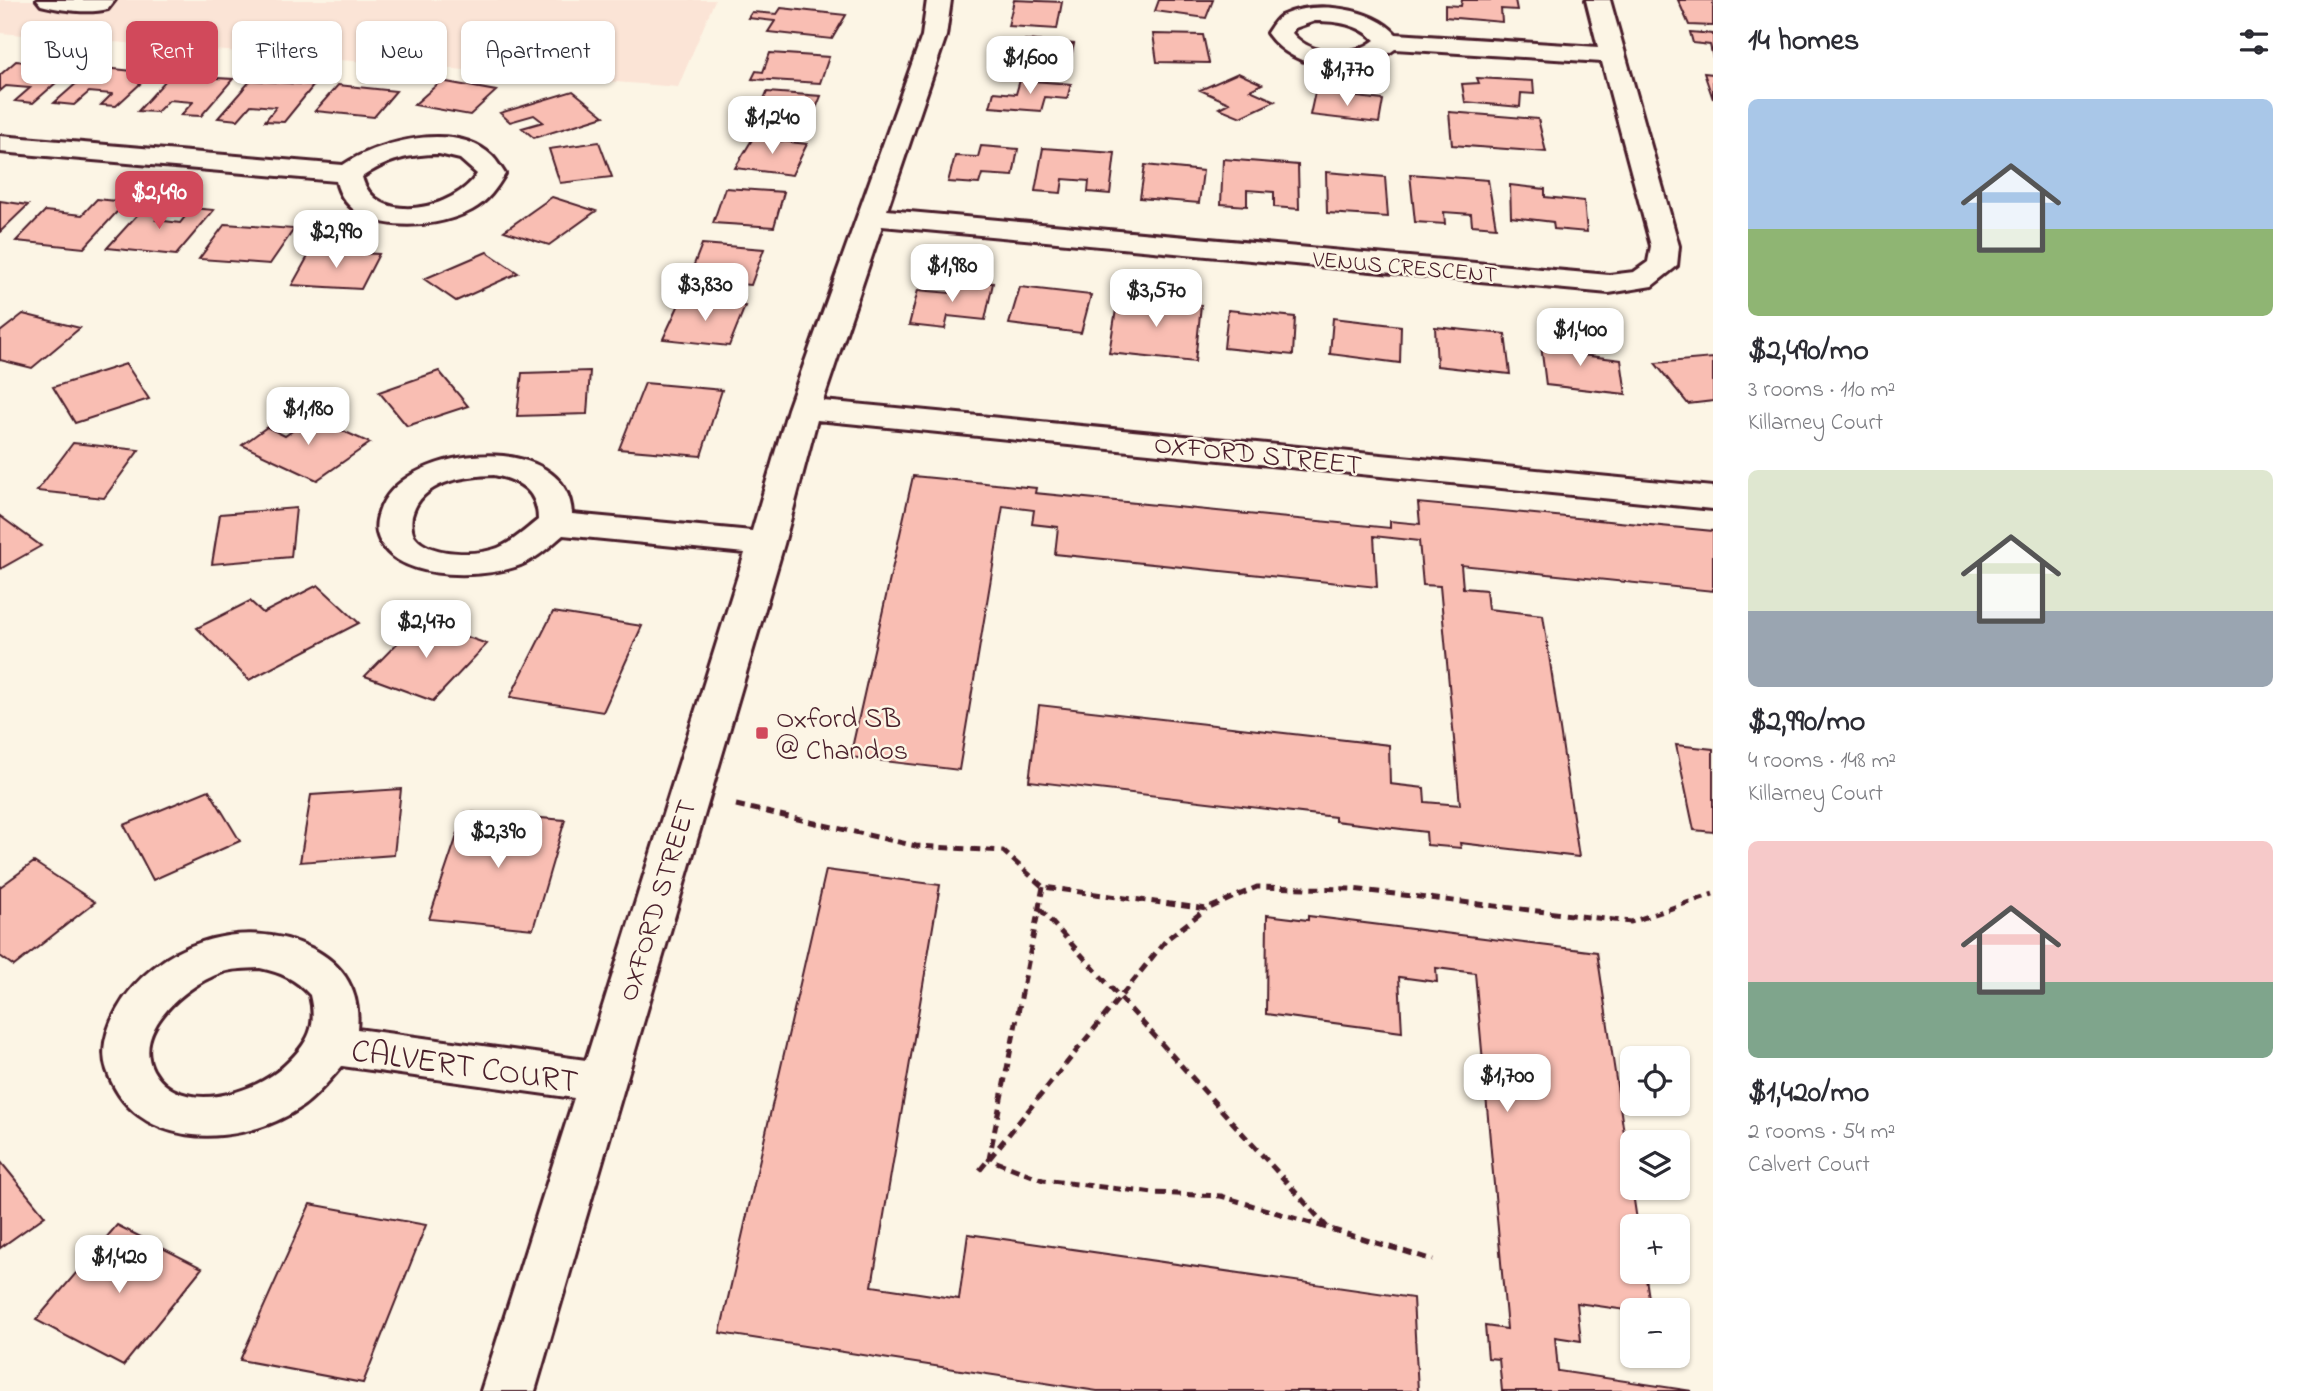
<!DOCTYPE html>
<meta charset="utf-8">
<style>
:root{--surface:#fff;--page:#f2f2f3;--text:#2b2b33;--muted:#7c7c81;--accent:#d1495b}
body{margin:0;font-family:"Indie Flower",sans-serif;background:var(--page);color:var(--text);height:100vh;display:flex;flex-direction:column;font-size:26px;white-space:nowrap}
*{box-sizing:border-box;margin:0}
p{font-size:23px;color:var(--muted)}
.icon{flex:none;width:38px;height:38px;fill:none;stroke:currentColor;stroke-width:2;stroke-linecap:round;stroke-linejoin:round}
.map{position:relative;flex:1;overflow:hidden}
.details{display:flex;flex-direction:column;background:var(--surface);width:595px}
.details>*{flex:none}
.top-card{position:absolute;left:21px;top:21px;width:665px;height:63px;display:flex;gap:14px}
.fabs{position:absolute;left:1620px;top:1046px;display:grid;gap:14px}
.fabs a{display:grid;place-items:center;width:70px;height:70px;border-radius:10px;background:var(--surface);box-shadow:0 2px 5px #0004;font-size:35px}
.price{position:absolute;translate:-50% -60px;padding:0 16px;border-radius:14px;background:#fff;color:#222;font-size:23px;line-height:46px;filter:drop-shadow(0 2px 4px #0008)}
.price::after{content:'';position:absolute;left:50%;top:42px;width:21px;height:16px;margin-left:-10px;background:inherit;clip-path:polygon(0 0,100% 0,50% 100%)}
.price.current{background:var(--accent);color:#fff}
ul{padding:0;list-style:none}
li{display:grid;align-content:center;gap:14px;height:371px;padding:0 35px}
li span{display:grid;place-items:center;height:217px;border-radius:10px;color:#555}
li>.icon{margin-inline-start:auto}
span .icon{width:126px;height:126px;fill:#fffc;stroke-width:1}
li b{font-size:30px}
h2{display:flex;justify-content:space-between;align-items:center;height:84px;padding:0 35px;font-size:30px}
.pill{padding:0 24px;border-radius:10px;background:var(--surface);box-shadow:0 2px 5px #0004;font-size:24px;line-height:63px}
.pill.current{background:var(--accent);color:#fff}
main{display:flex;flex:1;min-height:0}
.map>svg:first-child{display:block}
.built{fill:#fbe4d6}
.building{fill:#f9beb3;stroke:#4a1f2b;stroke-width:2}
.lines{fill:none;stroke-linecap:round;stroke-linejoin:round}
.minor-casing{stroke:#4a1f2b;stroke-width:6}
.path{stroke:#4a1f2b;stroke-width:5;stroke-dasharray:9 6;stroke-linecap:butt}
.minor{fill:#fcf5e5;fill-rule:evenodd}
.poi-dot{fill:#d1495b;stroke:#fcf5e5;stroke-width:2.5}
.labels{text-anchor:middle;stroke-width:5;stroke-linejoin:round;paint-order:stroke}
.far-street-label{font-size:23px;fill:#4a1f2b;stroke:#fcf5e5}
.street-label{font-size:28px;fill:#4a1f2b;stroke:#fcf5e5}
.poi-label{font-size:28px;fill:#4a1f2b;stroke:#fcf5e5;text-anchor:start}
.near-street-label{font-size:33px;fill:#4a1f2b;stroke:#fcf5e5}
</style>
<main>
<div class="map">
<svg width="1713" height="1391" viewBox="0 0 1713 1391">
<rect width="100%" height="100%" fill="#fcf5e5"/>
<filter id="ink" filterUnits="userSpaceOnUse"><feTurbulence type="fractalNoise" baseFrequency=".0143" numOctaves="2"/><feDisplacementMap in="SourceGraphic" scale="14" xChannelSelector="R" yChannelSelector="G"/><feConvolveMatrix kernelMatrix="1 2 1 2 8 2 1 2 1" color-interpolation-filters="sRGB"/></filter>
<g filter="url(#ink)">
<!-- built -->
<path class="built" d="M0,0H715L678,87L0,33Z"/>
<!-- building -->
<path class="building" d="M1014,0L1062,2L1057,29L1008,26Z
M1159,0H1213L1206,18L1155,11Z
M1462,0H1515L1517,10L1501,9L1502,22L1445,17V5L1461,6Z
M1678,0H1713V26L1689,25Z
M781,8L846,15L832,39L768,32L775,21L748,18L752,12L777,14Z
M1690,32L1713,34V58L1710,45L1693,43Z
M1153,34L1203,35L1209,63L1157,62Z
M1025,40L1074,44L1071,58L1049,57L1046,70L997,66L1001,52L1022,53Z
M770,53L829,57L820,83L752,79L756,71L763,72Z
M16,61L74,67L33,103L15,101L30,88L6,86L0,91V75Z
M95,67L152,73L116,106L101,105L112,94L89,92L74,105L54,103Z
M175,70L202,73L199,77L233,79L201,116L181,115L193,102L169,100L157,112L138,111Z
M1238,73L1262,84L1250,90L1275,101L1241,117L1219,108L1229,103L1200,90Z
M1704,73L1713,74V99Z
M1477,78L1533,81L1534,94L1521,93L1520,107L1465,102L1462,84L1479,83Z
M251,80L314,85L284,122L265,121L276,107L251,105L238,120L218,118Z
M1020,80L1071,84L1067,99L1045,97L1041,111L990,107L994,92L1016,94Z
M441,81L496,91L470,115L414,105Z
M338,85L396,91L374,117L315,111Z
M573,91L604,116L534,138L522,128L543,122L534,115L510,122L500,113Z
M767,92L821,96L809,126L754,122Z
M1315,92L1383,100L1379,123L1310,115Z
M1449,112L1538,119L1546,152L1452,145Z
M753,138L807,144L792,175L735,168Z
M599,142L612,177L560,183L549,149Z
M981,146L1018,149L1013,176L982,174L979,184L948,182L955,156L978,157Z
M1043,148L1115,153L1110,194L1088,192L1089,181L1063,179L1061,193L1035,191Z
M1223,159L1298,165L1299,209L1274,207V192L1247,190V206L1221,204Z
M1145,165L1203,171L1199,203L1140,198Z
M1326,172L1385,177L1388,217L1327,213Z
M1410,174L1488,180L1496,227L1472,225L1471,214L1444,212L1445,224L1415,222Z
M1510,185L1545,189V197L1584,201L1587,232L1554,229L1553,222L1511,217Z
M725,188L784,192L774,227L713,223Z
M552,197L596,211L549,245L504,231Z
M97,199L126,202L84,248L16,241L45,211L82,215Z
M0,201L28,205L0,232Z
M147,204L168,206L156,220L180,223L192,208L214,210L176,255L107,248Z
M225,224L294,229L270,264L199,259Z
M702,244L764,249L751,285L688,280Z
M311,251L379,254L361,289L292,285Z
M487,252L518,273L456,301L424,279Z
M953,280L993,283L985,320L948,316L945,329L909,325L918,290L950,293Z
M1020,287L1091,295L1081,333L1009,324Z
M1118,297L1201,305L1195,362L1109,353Z
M681,300L745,306L729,346L663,339Z
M1228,310L1295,317L1293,355L1224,348Z
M23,314L80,328L32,368L0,360V332Z
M1333,318L1401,326L1400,363L1330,354Z
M1435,327L1505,334L1510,374L1437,366Z
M1540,337L1580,341L1582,355L1621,360L1626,394L1546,385Z
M1713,358V401L1688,404L1655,363Z
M126,364L149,399L75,423L53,387Z
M439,371L468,406L407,426L379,392Z
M590,371L587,414L517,416L522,373Z
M645,383L722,390L701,456L619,449Z
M312,417L370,443L317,480L242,445L267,427L285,436Z
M73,443L139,450L104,498L37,491Z
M913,476L1036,488L1035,493L1390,528V521L1420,524L1418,503L1713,531V591L1461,565L1463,588L1486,590L1488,609L1543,615L1579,857L1460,843L1461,848L1427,845L1426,832L1335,821V817L1029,781L1039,705L1389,745L1390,784L1424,788L1425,802L1460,805L1440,586L1423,585L1419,541L1374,536L1377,587L1055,554L1058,527L1032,524L1034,510L1003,506L959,770L850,757Z
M296,508L291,557L212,564L220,514Z
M0,516L41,546L0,569Z
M318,585L359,623L249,680L197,628L250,601L263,613Z
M553,612L642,626L603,712L510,697Z
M420,620L487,644L433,701L365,676Z
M1676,745L1713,749V832L1694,830Z
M401,789L394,855L300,862L311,795Z
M209,790L240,841L153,880L124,825Z
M465,812L565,820L533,929L429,919Z
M34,862L95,902L14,966L0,956V887Z
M826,870L940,885L872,1286L959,1299L968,1234L1413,1298L1418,1391H1097L720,1333Z
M1267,915L1308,920V916L1597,952L1638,1227H1633V1272H1645L1651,1311H1633L1577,1303L1581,1341L1555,1337L1558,1371L1692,1391H1502L1499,1359L1488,1358L1485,1326L1507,1329L1475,973L1436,968L1437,982L1399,977L1402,1032L1266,1014Z
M0,1161L45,1216L0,1248Z
M310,1204L426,1225L363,1383L240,1360Z
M117,1225L202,1268L123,1366L36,1320Z"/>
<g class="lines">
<defs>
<path id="minor" d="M37,0H115L108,9C89,14 60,10 41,5Z
M927,0H951L946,36L887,210L1609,275L1634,272L1648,262L1651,246L1602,62L1395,49C1358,78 1294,72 1267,33C1271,27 1275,20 1281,16C1314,0 1371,7 1396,34L1598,47L1586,0H1610L1679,246L1677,266L1652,286L1609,293L882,226L823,401L1713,487V509L817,420L784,544L535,1391H481L574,1098L342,1066C327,1083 312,1102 292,1113C231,1148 133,1149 107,1070C100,1050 107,1028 117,1010C154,944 243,915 311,948C344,964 361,993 357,1029L586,1060L745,553L563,535C548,548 534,561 515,567C478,579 389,581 377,533C375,523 378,515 381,507C409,443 568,431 572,514L752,531L788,409L922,36ZM1315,21C1337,21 1359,24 1375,40C1352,58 1310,56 1292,33L1295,28ZM494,475C520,480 538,491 538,520C525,530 513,542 498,548C477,556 429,556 415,537C411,532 411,521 412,516C421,481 464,476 494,475ZM260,968C280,972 296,979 310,995C318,1028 308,1043 285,1065C255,1094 179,1117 153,1070C132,1030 186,986 218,974C231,968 245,969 260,968Z
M0,136L343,165C379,141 456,121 492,156C497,161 501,168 505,174C496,189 488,201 472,210C433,231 348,236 336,181L0,152ZM439,154L460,159L477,174C455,210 375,227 362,177C387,160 410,154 439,154Z"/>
</defs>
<!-- minor casing -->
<use href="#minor" class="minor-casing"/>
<!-- path -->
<path class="path" d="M736,805L916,846L1003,851L1043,887L1207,909L1257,887L1352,889L1631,922L1713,894
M1043,887L989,1159L1043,1180L1154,1193L1221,1196L1433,1260
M1040,909L1327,1227
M980,1170L1167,939L1206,909"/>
<!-- minor -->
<use href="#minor" class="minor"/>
</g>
</g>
<!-- markers -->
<rect class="poi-dot" x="755" y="726" width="14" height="14" rx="3.5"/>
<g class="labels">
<!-- far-street labels -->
<g class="far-street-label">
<text transform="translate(1405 266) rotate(5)" y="8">VENUS CRESCENT</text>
</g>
<!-- street labels -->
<g class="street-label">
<text transform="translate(1258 453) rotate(6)" y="10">OXFORD STREET</text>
<text transform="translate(656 900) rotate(-73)" y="10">OXFORD STREET</text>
</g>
<!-- poi labels -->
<g class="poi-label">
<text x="776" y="727">Oxford SB<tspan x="776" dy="32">@ Chandos</tspan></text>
</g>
<!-- near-street labels -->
<g class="near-street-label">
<text transform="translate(465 1064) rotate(8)" y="12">CALVERT COURT</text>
</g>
</g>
</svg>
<div class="fabs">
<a><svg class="icon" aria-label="locate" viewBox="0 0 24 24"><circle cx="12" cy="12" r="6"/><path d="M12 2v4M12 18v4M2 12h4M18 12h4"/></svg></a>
<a><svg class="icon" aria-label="layers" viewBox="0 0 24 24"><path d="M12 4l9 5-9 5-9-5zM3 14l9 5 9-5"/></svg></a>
<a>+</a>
<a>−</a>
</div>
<b class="price" style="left:1030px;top:96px">$1,600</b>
<b class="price" style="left:1347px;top:108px">$1,770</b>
<b class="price" style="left:772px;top:156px">$1,240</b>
<b class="price current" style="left:159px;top:231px">$2,490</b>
<b class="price" style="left:336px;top:270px">$2,990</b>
<b class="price" style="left:952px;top:304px">$1,980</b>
<b class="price" style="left:705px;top:323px">$3,830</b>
<b class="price" style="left:1156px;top:329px">$3,570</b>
<b class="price" style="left:1580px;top:368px">$1,400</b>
<b class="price" style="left:308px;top:447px">$1,180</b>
<b class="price" style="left:426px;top:660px">$2,470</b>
<b class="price" style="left:498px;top:870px">$2,390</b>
<b class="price" style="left:1507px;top:1114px">$1,700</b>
<b class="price" style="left:119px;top:1295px">$1,420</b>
<div class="top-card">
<a class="pill">Buy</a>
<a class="pill current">Rent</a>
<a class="pill">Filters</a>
<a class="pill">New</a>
<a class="pill">Apartment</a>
</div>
</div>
<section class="details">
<h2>14 homes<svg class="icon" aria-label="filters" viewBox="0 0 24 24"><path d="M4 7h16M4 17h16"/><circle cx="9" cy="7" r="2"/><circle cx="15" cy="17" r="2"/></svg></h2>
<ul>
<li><span style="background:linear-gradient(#a9c7e8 60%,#8fb573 0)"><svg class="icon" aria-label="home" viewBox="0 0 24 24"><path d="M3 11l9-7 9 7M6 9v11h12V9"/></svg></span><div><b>$2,490/mo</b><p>3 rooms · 110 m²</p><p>Killarney Court</p></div></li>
<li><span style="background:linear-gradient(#dfe7d0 65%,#9aa5b1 0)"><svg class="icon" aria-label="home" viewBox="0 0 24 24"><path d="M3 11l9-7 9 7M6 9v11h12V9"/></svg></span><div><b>$2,990/mo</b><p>4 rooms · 148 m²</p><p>Killarney Court</p></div></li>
<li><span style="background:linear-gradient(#f6c9c9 65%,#7fa58c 0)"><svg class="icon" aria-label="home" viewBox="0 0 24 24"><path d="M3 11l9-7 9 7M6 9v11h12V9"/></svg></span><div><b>$1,420/mo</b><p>2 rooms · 54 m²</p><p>Calvert Court</p></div></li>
</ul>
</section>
</main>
